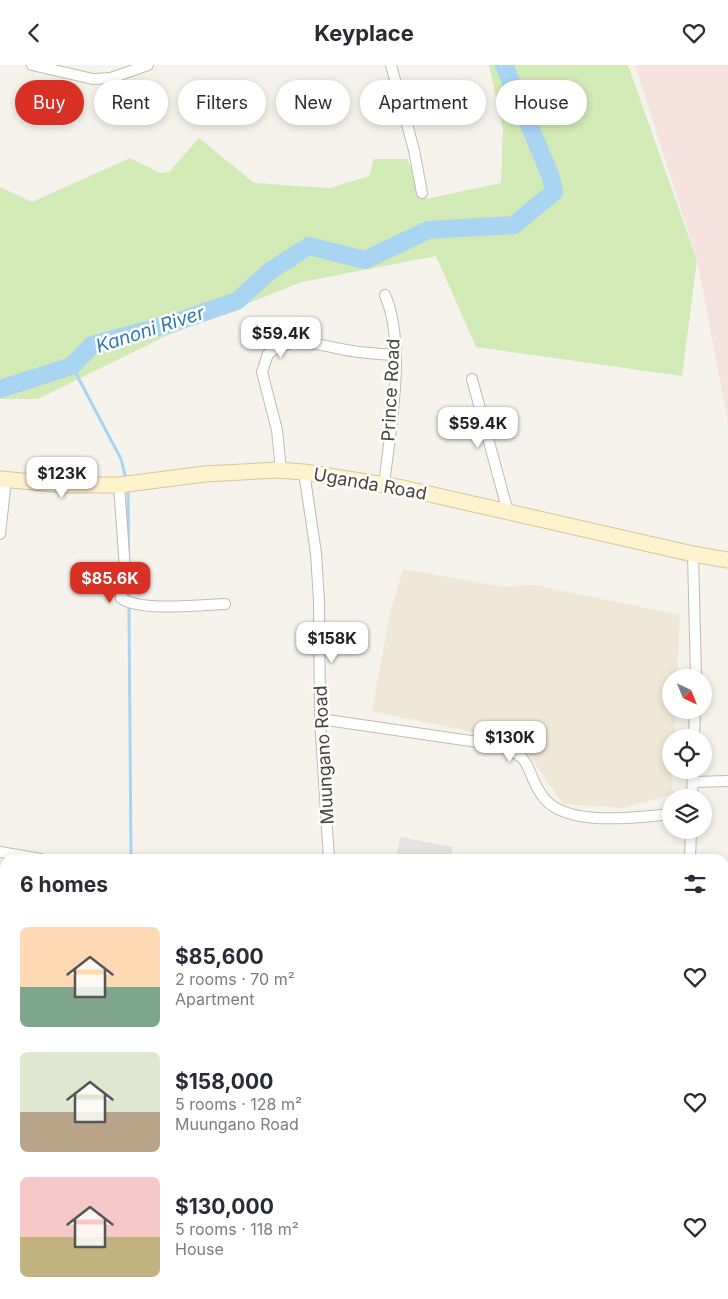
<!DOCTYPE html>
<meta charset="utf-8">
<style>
:root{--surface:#fff;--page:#f7f7f7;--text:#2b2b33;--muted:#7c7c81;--accent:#d93025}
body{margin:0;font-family:Inter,sans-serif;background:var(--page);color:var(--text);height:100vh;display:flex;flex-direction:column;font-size:19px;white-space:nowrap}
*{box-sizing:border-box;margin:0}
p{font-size:16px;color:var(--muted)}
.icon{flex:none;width:28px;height:28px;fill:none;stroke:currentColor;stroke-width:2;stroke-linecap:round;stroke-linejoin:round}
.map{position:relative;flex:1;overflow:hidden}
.sheet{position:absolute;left:0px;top:789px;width:729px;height:446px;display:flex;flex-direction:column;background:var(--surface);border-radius:15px 15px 0 0;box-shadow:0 2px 8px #0003}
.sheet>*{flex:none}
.hud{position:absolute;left:15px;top:15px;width:699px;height:45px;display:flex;gap:10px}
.needle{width:32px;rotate:137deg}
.fabs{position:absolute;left:662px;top:604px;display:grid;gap:10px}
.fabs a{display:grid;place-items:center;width:50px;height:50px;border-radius:50%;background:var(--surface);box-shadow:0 2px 8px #0003;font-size:25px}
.price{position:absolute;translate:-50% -42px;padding:0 11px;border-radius:10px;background:#fff;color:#222;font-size:16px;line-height:32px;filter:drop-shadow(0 1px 2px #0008)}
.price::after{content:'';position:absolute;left:50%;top:30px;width:15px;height:11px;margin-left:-8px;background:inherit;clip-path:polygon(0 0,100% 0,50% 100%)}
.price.on{background:var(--accent);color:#fff}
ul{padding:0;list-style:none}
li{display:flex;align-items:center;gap:15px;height:125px;padding:0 20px}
li span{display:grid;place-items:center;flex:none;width:140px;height:100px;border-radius:8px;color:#555}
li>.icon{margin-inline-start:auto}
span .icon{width:60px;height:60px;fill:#fffc;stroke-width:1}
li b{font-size:21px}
h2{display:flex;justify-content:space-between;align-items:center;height:60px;padding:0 20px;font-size:21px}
.chip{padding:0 18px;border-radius:22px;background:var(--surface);box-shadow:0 2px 8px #0003;font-size:18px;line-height:45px}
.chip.on{background:var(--accent);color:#fff}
header{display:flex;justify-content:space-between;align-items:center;height:65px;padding:0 20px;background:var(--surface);font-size:22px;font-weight:700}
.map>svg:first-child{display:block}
.education{fill:#efe8d6}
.medical{fill:#f6e3e0}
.green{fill:#d2eab5}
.parking{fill:#e5e3e0}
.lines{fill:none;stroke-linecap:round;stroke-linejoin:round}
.stream{stroke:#a9d4f2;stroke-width:3}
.river{stroke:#a9d4f2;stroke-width:18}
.street-casing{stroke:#c2bbae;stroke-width:12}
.secondary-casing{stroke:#d6c79b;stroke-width:17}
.street{stroke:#fff;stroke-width:10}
.secondary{stroke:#fff3cd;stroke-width:15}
.labels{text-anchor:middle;stroke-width:5;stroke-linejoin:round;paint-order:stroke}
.street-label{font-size:18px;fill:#4b4439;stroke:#fff}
.water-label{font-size:19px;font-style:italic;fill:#2e7ab2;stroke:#fff}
</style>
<header><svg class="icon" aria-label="back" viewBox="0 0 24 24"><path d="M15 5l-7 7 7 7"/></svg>Keyplace<svg class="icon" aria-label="heart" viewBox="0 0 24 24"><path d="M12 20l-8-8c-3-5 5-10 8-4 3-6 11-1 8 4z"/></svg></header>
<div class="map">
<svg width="728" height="1234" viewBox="0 0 728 1234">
<rect width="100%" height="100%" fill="#f6f3ec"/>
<!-- education -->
<path class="education" d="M403,504L504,522L534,520L680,550L677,612H671V645H676L675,672H671L673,729L623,743L563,739L520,677L372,646L390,548Z"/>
<!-- medical -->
<path class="medical" d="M635,0H728V357L697,195Z"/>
<!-- green -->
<path class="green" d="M489,0H628L697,195L682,311L476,282L436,191L302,217L166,271L38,334H0V122L32,137L130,93L160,108L169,107L199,73L254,118L330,123L369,111L374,94H407L426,134L501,118L503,65Z"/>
<!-- parking -->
<path class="parking" d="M400,772L453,782L451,794H396Z"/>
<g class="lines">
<!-- stream -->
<path class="stream" d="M72,301L121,394L126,414
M128,422L131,794"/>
<!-- river -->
<path class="river" d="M0,324L72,301L92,280L173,258L237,236L270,206L309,181L365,195L428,165L514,160L554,127L551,112L504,0"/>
<defs>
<path id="street" d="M32,0L93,14L111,13L148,0
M391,0L414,85L422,128
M472,314L508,447
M281,406L277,365L262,307L268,289C290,270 316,279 341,284C359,288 378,289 396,290
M304,407L316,488L319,536L320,654L329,794
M119,420L125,504L121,533C139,547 202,540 225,539
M384,420C390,365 407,281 385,230
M0,469L6,415
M693,489L696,612
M320,654L498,680C535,694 523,701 541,729C562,764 637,752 671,749
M694,672L695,645
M693,717L728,716
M692,732L693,705
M0,787L41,794
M690,794L691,765
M724,809H728
M724,1005H728
M724,1100H728
M724,1195H728
M691,1234V1230"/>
<path id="secondary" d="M0,414L65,420H119L205,409L277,405L304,407L403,423L693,489L728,495
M724,908H728"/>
</defs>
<!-- street casing -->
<use href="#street" class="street-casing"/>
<!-- secondary casing -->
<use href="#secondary" class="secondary-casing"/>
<!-- street -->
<use href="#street" class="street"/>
<!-- secondary -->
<use href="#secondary" class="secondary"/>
</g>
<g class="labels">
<!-- street labels -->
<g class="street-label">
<text transform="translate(391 325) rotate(-87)" y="6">Prince Road</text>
<text transform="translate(370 419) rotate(10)" y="6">Uganda Road</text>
<text transform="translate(324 690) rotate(-93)" y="6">Muungano Road</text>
</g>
<!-- water labels -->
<g class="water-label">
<text transform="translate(150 264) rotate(-18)" y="7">Kanoni River</text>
</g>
</g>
</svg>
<div class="fabs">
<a><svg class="needle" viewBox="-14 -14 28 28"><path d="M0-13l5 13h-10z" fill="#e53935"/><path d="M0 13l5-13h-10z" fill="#7c7c81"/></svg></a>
<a><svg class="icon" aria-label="locate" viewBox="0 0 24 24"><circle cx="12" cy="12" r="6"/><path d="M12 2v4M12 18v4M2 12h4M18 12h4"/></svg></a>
<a><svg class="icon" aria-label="layers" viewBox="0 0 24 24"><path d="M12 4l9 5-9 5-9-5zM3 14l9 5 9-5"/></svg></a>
</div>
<b class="price" style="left:281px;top:294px">$59.4K</b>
<b class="price" style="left:478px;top:384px">$59.4K</b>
<b class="price" style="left:62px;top:434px">$123K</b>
<b class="price on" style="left:110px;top:539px">$85.6K</b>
<b class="price" style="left:332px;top:599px">$158K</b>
<b class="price" style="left:510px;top:698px">$130K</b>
<div class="hud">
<a class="chip on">Buy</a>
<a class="chip">Rent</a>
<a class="chip">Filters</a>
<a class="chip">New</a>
<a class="chip">Apartment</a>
<a class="chip">House</a>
</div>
<section class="sheet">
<h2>6 homes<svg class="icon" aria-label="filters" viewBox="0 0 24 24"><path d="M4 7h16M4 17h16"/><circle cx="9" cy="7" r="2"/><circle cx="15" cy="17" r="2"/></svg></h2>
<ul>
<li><span style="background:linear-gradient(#ffd9b3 60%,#7fa58c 0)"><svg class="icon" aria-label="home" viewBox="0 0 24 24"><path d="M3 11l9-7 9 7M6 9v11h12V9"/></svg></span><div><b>$85,600</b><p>2 rooms · 70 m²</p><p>Apartment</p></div><svg class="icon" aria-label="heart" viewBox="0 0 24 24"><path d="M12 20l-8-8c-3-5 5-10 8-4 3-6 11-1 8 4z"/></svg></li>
<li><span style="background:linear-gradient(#dfe7d0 60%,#b9a48a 0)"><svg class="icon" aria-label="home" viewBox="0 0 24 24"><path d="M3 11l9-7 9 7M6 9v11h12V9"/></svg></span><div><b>$158,000</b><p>5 rooms · 128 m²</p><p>Muungano Road</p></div><svg class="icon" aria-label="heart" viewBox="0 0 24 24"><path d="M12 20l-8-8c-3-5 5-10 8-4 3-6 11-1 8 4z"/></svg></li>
<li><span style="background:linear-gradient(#f6c9c9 60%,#c2b280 0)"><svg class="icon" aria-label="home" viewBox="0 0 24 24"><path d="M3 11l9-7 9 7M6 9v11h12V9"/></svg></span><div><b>$130,000</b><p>5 rooms · 118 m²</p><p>House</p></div><svg class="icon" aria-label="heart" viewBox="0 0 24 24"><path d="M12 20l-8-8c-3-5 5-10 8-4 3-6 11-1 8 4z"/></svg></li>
</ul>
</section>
</div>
